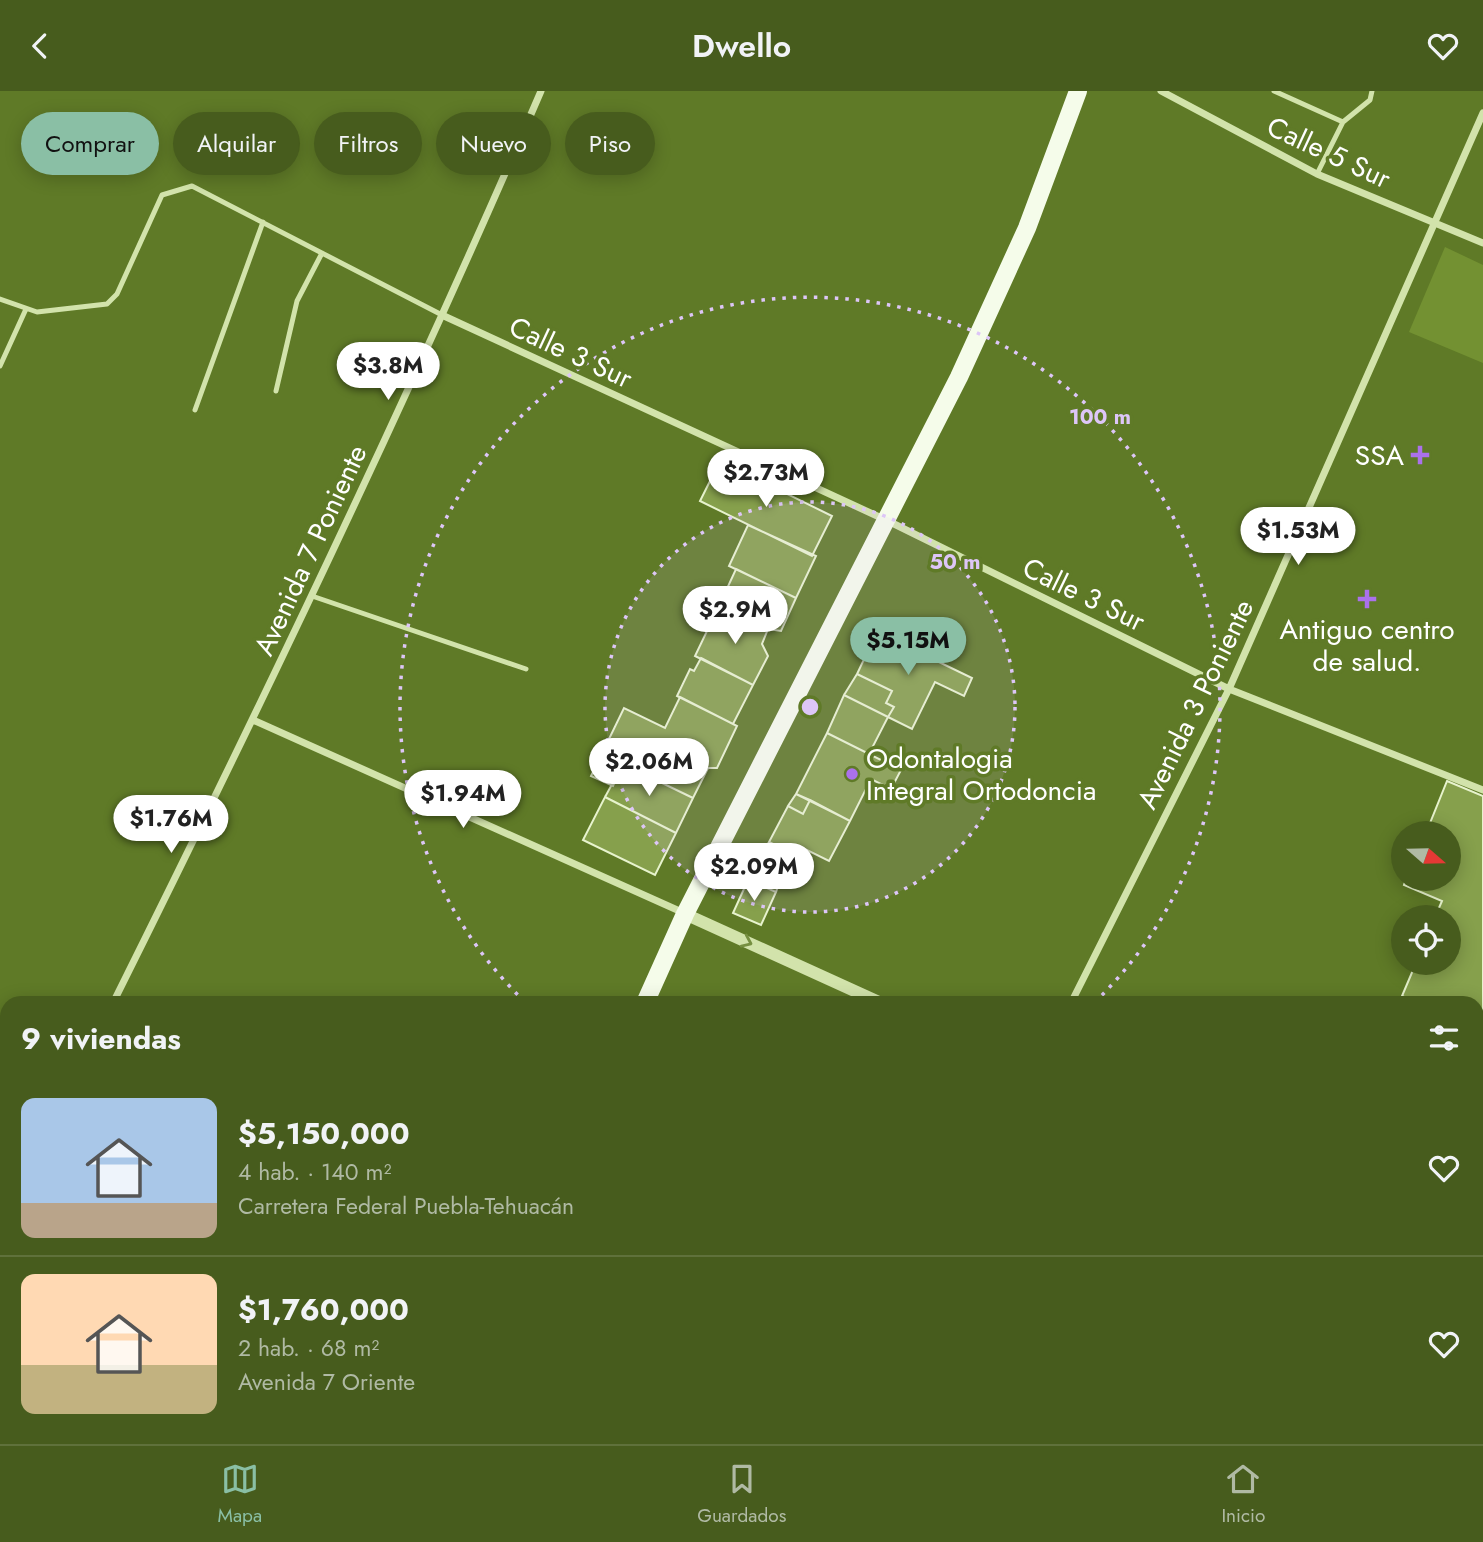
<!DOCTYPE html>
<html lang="es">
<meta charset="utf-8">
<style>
:root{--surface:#475c1d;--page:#4e6226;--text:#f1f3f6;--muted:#b0baa4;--line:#5f713b;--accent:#8abfa5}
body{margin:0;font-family:Jost,sans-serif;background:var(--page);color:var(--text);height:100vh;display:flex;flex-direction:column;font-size:26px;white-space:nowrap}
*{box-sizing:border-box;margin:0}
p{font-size:23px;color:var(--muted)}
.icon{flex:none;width:38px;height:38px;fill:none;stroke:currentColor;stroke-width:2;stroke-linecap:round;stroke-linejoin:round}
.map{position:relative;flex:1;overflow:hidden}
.panel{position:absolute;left:0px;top:905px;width:1484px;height:450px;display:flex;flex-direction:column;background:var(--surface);border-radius:21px 21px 0 0;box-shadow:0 4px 18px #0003}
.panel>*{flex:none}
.top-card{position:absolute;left:21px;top:21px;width:700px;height:63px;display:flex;gap:14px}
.needle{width:46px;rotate:110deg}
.buttons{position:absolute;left:1391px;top:730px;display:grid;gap:14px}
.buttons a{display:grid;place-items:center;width:70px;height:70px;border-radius:50%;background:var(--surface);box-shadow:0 4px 18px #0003;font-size:35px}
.price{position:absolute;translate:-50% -60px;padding:0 16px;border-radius:24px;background:#fff;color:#222;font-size:23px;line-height:46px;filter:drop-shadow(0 2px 4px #0008)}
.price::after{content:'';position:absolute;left:50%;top:42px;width:21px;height:16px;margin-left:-10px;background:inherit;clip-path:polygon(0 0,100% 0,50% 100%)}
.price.current{background:var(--accent);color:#111}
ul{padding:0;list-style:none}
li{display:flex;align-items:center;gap:21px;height:175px;padding:0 21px}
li+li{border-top:2px solid var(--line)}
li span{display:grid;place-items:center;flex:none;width:196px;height:140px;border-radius:14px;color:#555}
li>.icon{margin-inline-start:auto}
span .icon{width:84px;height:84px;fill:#fffc;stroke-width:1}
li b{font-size:30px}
h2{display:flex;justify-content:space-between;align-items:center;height:84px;padding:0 21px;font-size:30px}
.pill{padding:0 24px;border-radius:32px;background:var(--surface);box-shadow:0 4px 18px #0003;font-size:24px;line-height:63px}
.pill.current{background:var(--accent);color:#111}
header{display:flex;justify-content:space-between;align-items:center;height:91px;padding:0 21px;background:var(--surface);font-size:32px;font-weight:600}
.tabs{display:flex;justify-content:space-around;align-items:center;height:98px;border-top:2px solid var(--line);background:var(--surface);font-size:19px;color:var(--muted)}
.tabs a{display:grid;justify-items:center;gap:4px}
.tabs .current{color:var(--accent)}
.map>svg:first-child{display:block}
.green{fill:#739132}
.building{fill:#86a04c;stroke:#e7f3cd;stroke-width:2}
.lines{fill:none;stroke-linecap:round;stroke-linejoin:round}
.service{stroke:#d2e3ab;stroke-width:5}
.minor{stroke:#d2e3ab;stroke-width:7}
.tertiary{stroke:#d2e3ab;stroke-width:12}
.primary{stroke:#f5fcea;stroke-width:18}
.oneway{stroke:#768f41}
.ring{fill:none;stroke:#ddc6f7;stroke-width:3.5;stroke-dasharray:3.5 7}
.poi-dot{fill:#ab71eb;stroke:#5f7a27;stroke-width:2.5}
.labels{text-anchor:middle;stroke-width:7;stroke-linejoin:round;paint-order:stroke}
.street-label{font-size:28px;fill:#fff;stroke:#5f7a27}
.poi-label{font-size:28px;fill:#fff;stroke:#5f7a27;text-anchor:end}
.centre{fill:#ddc6f7;stroke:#5f7a27;stroke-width:3.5}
.ring-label{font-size:21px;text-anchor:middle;font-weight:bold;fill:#ddc6f7;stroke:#5f7a27;stroke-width:7;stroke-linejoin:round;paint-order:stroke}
</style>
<header><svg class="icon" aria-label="back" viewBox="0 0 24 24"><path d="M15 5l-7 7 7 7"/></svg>Dwello<svg class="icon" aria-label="heart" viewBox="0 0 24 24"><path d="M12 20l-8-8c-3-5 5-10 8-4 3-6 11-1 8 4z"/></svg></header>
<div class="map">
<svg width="1483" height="1353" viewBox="0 0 1483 1353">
<rect width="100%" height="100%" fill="#5f7a27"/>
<!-- green -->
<path class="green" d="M1445,156L1483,174V272L1409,241Z"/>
<!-- building -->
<path class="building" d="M720,370L832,425L812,465L700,410Z
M748,434L816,465L796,507L729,475Z
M736,478L796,507L781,540L768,538L719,515Z
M719,515L768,538L762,553L768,565L753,594L695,565Z
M877,541L972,587L964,605L935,591L912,638L888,626L894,616L886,612L892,600L857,583Z
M701,567L753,594L733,633L677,605L690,578L694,580Z
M857,583L892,600L886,612L894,616L888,626L844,604Z
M844,604L888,626L869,663L827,642Z
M680,606L737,635L717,677H708L693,707L623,673L613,695L591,685L624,617L665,637Z
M827,642L901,679L891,698L871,688L850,730L796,703Z
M623,673L693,707L676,742L605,706Z
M1447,690L1483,705V939L1477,937V912H1418L1402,905L1416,872H1449V826H1435L1442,810L1404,794L1406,788H1449V742H1426Z
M796,703L810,709L803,723L788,715Z
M605,706L676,742L655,784L583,749Z
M810,709L850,730L829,770L797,754L793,763L769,751L788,715L803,723Z
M769,751L793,763L783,782L758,770Z
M758,770L783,782L776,801L748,789Z
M748,789L776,801L761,834L733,822Z
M1483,1329V1353H1472L1477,1348Z"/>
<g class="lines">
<!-- service -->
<path class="service" d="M1274,0L1343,31L1370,9L1372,0
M1317,83L1343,31
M0,208L37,221L107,213L117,203L162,104L192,95L444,225
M0,275L26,218
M276,300L297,210L322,162
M195,319L263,131
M312,505L526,578"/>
<!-- minor -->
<path class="minor" d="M1161,0L1317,83L1483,152
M444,225L888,430L1229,598L1483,699
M253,629L684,822
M113,912C263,611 408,309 541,0
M1071,912L1229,598L1483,22
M0,1063L7,1065
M0,1150L7,1134
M711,1348L724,1353
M871,1353L874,1348"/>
<!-- tertiary -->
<path class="tertiary" d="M685,823L881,912
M1477,1172L1483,1175
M1477,1246L1483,1233
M1426,1353L1429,1348"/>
<!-- primary -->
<path class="primary" d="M645,912L685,823L959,286L1027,137L1078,0
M443,1353L445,1348"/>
</g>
<!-- one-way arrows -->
<defs><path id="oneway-chevron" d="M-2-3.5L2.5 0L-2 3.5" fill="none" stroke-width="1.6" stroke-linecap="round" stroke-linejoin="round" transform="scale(1.75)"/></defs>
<use class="oneway" href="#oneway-chevron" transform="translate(747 851) rotate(24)"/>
<!-- distance rings -->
<circle cx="810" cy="616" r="205" fill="#ddc6f7" fill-opacity=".12"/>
<g class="ring">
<circle cx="810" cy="616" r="205"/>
<path d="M525 911A410 410 0 1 1 1095 911"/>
</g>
<!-- markers -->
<g class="poi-dot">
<path d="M1416.5 353.5h7v7h7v7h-7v7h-7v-7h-7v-7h7z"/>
<path d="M1363.5 497.5h7v7h7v7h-7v7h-7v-7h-7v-7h7z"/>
<circle cx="852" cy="683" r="7"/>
</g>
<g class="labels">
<!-- street labels -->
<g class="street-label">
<text transform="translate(1329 61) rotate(25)" y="10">Calle 5 Sur</text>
<text transform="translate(571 261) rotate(25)" y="10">Calle 3 Sur</text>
<text transform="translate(310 459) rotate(-65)" y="10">Avenida 7 Poniente</text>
<text transform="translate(1084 503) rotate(26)" y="10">Calle 3 Sur</text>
<text transform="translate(1195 613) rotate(-64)" y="10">Avenida 3 Poniente</text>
</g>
<!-- poi labels -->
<g class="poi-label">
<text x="1404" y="374">SSA</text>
<text x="1367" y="548" text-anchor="middle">Antiguo centro<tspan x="1367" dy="32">de salud.</tspan></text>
<text x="866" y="677" text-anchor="start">Odontalogia<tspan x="866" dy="32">Integral Ortodoncia</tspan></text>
</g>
</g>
<circle cx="810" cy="616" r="10" class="centre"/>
<g class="ring-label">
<text x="1100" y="333">100 m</text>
<text x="955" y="478">50 m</text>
</g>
</svg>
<div class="buttons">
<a><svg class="needle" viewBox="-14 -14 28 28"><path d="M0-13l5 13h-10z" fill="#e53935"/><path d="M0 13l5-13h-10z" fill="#b0baa4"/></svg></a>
<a><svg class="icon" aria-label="locate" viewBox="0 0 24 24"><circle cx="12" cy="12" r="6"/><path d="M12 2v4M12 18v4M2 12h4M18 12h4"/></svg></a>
</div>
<b class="price" style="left:388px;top:311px">$3.8M</b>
<b class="price" style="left:766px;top:418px">$2.73M</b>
<b class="price" style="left:1298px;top:476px">$1.53M</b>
<b class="price" style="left:735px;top:555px">$2.9M</b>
<b class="price current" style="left:908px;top:586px">$5.15M</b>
<b class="price" style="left:649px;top:707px">$2.06M</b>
<b class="price" style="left:463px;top:739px">$1.94M</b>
<b class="price" style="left:171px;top:764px">$1.76M</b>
<b class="price" style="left:754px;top:812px">$2.09M</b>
<div class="top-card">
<a class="pill current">Comprar</a>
<a class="pill">Alquilar</a>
<a class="pill">Filtros</a>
<a class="pill">Nuevo</a>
<a class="pill">Piso</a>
</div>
<section class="panel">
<h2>9 viviendas<svg class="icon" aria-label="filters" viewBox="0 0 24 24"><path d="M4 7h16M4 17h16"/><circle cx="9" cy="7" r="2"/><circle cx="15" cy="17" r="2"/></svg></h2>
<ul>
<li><span style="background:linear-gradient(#a9c7e8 75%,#b9a48a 0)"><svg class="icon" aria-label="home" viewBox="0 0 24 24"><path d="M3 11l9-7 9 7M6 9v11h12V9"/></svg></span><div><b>$5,150,000</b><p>4 hab. · 140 m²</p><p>Carretera Federal Puebla-Tehuacán</p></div><svg class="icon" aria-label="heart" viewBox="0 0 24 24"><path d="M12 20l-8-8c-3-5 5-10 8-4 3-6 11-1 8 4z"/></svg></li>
<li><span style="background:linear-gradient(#ffd9b3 65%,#c2b280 0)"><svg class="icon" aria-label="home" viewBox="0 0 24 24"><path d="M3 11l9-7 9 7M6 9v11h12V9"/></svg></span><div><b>$1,760,000</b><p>2 hab. · 68 m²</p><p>Avenida 7 Oriente</p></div><svg class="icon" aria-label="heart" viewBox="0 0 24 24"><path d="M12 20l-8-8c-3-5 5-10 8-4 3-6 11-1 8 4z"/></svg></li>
</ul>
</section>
</div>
<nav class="tabs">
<a class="current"><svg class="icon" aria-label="map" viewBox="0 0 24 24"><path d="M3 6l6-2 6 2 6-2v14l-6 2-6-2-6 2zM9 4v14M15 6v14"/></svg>Mapa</a>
<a><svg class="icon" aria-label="saved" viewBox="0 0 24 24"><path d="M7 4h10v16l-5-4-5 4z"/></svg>Guardados</a>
<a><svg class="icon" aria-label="home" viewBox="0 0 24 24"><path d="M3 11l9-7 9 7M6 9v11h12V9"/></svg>Inicio</a>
</nav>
